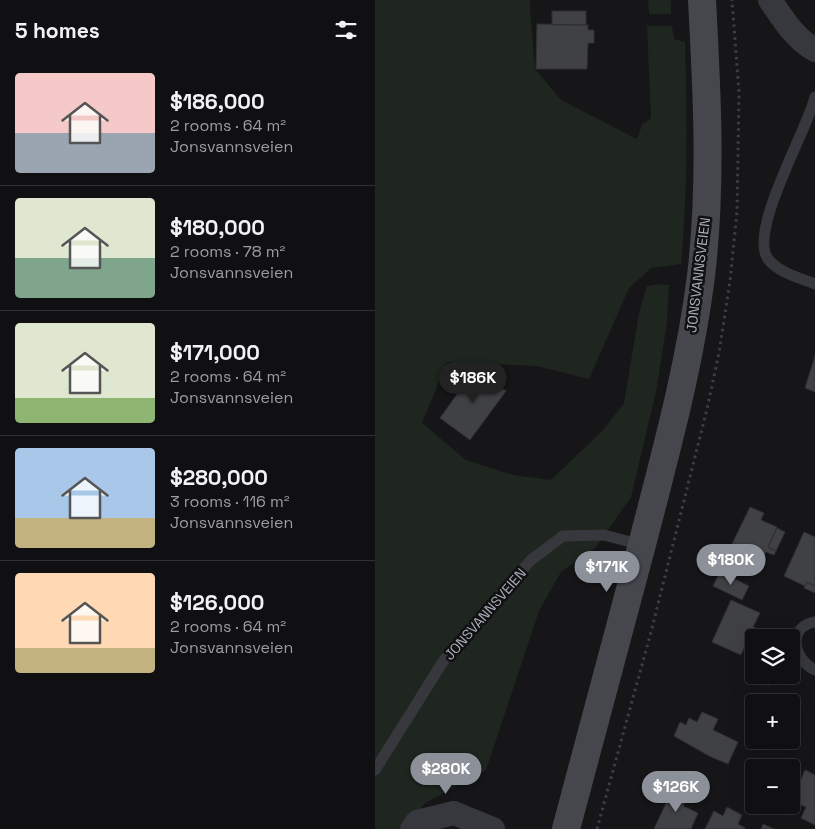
<!DOCTYPE html>
<meta charset="utf-8">
<style>
:root{--surface:#101012;--page:#1e1e20;--text:#f1f3f6;--muted:#9c9d9f;--line:#303032;--accent:#8c9099}
body{margin:0;font-family:"Space Grotesk",sans-serif;background:var(--page);color:var(--text);height:100vh;display:flex;flex-direction:column;font-size:19px;white-space:nowrap}
*{box-sizing:border-box;margin:0}
p{font-size:16px;color:var(--muted)}
.icon{flex:none;width:28px;height:28px;fill:none;stroke:currentColor;stroke-width:2;stroke-linecap:round;stroke-linejoin:round}
.map{position:relative;flex:1;overflow:hidden}
.panel{display:flex;flex-direction:column;background:var(--surface);width:375px}
.panel>*{flex:none}
.fabs{position:absolute;left:370px;top:629px;display:grid;gap:10px}
.fabs a{display:grid;place-items:center;width:55px;height:55px;border-radius:5px;background:var(--surface);box-shadow:0 5px 20px #0002,0 0 0 1px var(--line);font-size:25px}
.price{position:absolute;translate:-50% -42px;padding:0 11px;border-radius:18px;background:var(--accent);color:#fff;font-size:16px;line-height:32px;filter:drop-shadow(0 1px 2px #0008)}
.price::after{content:'';position:absolute;left:50%;top:30px;width:15px;height:11px;margin-left:-8px;background:inherit;clip-path:polygon(0 0,100% 0,50% 100%)}
.price.selected{background:#222;color:#fff}
ul{padding:0;list-style:none}
li{display:flex;align-items:center;gap:15px;height:125px;padding:0 15px}
li+li{border-top:1px solid var(--line)}
li span{display:grid;place-items:center;flex:none;width:140px;height:100px;border-radius:5px;color:#555}
li>.icon{margin-inline-start:auto}
span .icon{width:60px;height:60px;fill:#fffc;stroke-width:1}
li b{font-size:21px}
h2{display:flex;justify-content:space-between;align-items:center;height:60px;padding:0 15px;font-size:21px}
main{display:flex;flex:1;min-height:0}
.map>svg:first-child{display:block}
.green{fill:#1e261f}
.building{fill:#404145;stroke:#303034}
.lines{fill:none;stroke-linecap:round;stroke-linejoin:round}
.path{stroke:#3d3f44;stroke-width:3;stroke-dasharray:2.5 4;stroke-linecap:butt}
.lane{stroke:#37383d;stroke-width:11}
.street{stroke:#37383d;stroke-width:24}
.secondary{stroke:#45474d;stroke-width:28}
.labels{text-anchor:middle;stroke-width:5;stroke-linejoin:round;paint-order:stroke}
.street-label{font-size:14px;fill:#a8adb8;stroke:#111113}
</style>
<main>
<section class="panel">
<h2>5 homes<svg class="icon" aria-label="filters" viewBox="0 0 24 24"><path d="M4 7h16M4 17h16"/><circle cx="9" cy="7" r="2"/><circle cx="15" cy="17" r="2"/></svg></h2>
<ul>
<li><span style="background:linear-gradient(#f6c9c9 60%,#9aa5b1 0)"><svg class="icon" aria-label="home" viewBox="0 0 24 24"><path d="M3 11l9-7 9 7M6 9v11h12V9"/></svg></span><div><b>$186,000</b><p>2 rooms · 64 m²</p><p>Jonsvannsveien</p></div></li>
<li><span style="background:linear-gradient(#dfe7d0 60%,#7fa58c 0)"><svg class="icon" aria-label="home" viewBox="0 0 24 24"><path d="M3 11l9-7 9 7M6 9v11h12V9"/></svg></span><div><b>$180,000</b><p>2 rooms · 78 m²</p><p>Jonsvannsveien</p></div></li>
<li><span style="background:linear-gradient(#dfe7d0 75%,#8fb573 0)"><svg class="icon" aria-label="home" viewBox="0 0 24 24"><path d="M3 11l9-7 9 7M6 9v11h12V9"/></svg></span><div><b>$171,000</b><p>2 rooms · 64 m²</p><p>Jonsvannsveien</p></div></li>
<li><span style="background:linear-gradient(#a9c7e8 70%,#c2b280 0)"><svg class="icon" aria-label="home" viewBox="0 0 24 24"><path d="M3 11l9-7 9 7M6 9v11h12V9"/></svg></span><div><b>$280,000</b><p>3 rooms · 116 m²</p><p>Jonsvannsveien</p></div></li>
<li><span style="background:linear-gradient(#ffd9b3 75%,#c2b280 0)"><svg class="icon" aria-label="home" viewBox="0 0 24 24"><path d="M3 11l9-7 9 7M6 9v11h12V9"/></svg></span><div><b>$126,000</b><p>2 rooms · 64 m²</p><p>Jonsvannsveien</p></div></li>
</ul>
</section>
<div class="map">
<svg width="440" height="829" viewBox="0 0 440 829">
<rect width="100%" height="100%" fill="#161618"/>
<!-- green -->
<path class="green" d="M0,0H155V8L160,69L186,100L262,139L267,125L276,118L272,26H297L299,39L310,42C312,116 313,190 306,264L276,268L254,288L214,379L162,366L72,362L47,423L91,460L138,475L176,480L229,429L249,403L264,313L272,286L284,284L294,285L292,322L281,392L256,497L221,547L186,572L164,611L111,770L50,803L29,829H0Z
M273,0H296V14H274Z"/>
<!-- building -->
<path class="building" d="M177,11H211V25H177Z
M162,24L213,25V30H219V43H213L212,69H161Z
M440,356V392L430,388Z
M100,369L131,391L95,440L65,418Z
M375,507L389,513L386,520L402,527L393,547L401,551L399,555L391,552L386,561L378,558L376,561L354,550Z
M402,528L410,532L401,551L393,547Z
M429,532L440,537V586L432,582L430,586L409,576Z
M345,572L374,586L367,600L338,586Z
M432,582L440,586V593L429,588Z
M356,600L385,613L378,627L383,629L377,643L372,641L366,655L337,642Z
M390,697L409,699L413,702H388Z
M416,704L424,708L417,725H416Z
M327,712L343,719L338,730L363,742L353,764L334,756L299,736L305,722L311,725L314,718L322,722Z
M430,770L440,775V825L426,818L431,807L416,801V782L419,777L426,780Z
M298,788L313,795L308,806L323,813L316,829H279Z
M352,807L367,815L363,824L370,828V829H330L339,811L348,816Z
M388,824L399,829H386Z"/>
<g class="lines">
<!-- path -->
<path class="path" d="M392,685L401,675
M222,829L276,632L332,409L344,353L355,281L362,212L364,93L357,0"/>
<!-- lane -->
<path class="lane" d="M440,97C432,131 373,231 393,259C404,273 425,278 440,284
M440,622C411,627 419,660 440,670
M0,770L69,660L156,560L188,536L229,535L267,545"/>
<!-- street -->
<path class="street" d="M395,0C408,19 420,39 440,50
M37,829L42,822L79,813L118,829"/>
<!-- secondary -->
<path class="secondary" d="M191,829C217,732 243,635 269,537C291,451 315,365 326,276C337,184 332,92 327,0"/>
</g>
<g class="labels">
<!-- street labels -->
<g class="street-label">
<text transform="translate(323 275) rotate(-83)" y="5">JONSVANNSVEIEN</text>
<text transform="translate(110 614) rotate(-49)" y="5">JONSVANNSVEIEN</text>
</g>
</g>
</svg>
<div class="fabs">
<a><svg class="icon" aria-label="layers" viewBox="0 0 24 24"><path d="M12 4l9 5-9 5-9-5zM3 14l9 5 9-5"/></svg></a>
<a>+</a>
<a>−</a>
</div>
<b class="price selected" style="left:98px;top:404px">$186K</b>
<b class="price" style="left:356px;top:586px">$180K</b>
<b class="price" style="left:232px;top:593px">$171K</b>
<b class="price" style="left:71px;top:795px">$280K</b>
<b class="price" style="left:301px;top:813px">$126K</b>
</div>
</main>
